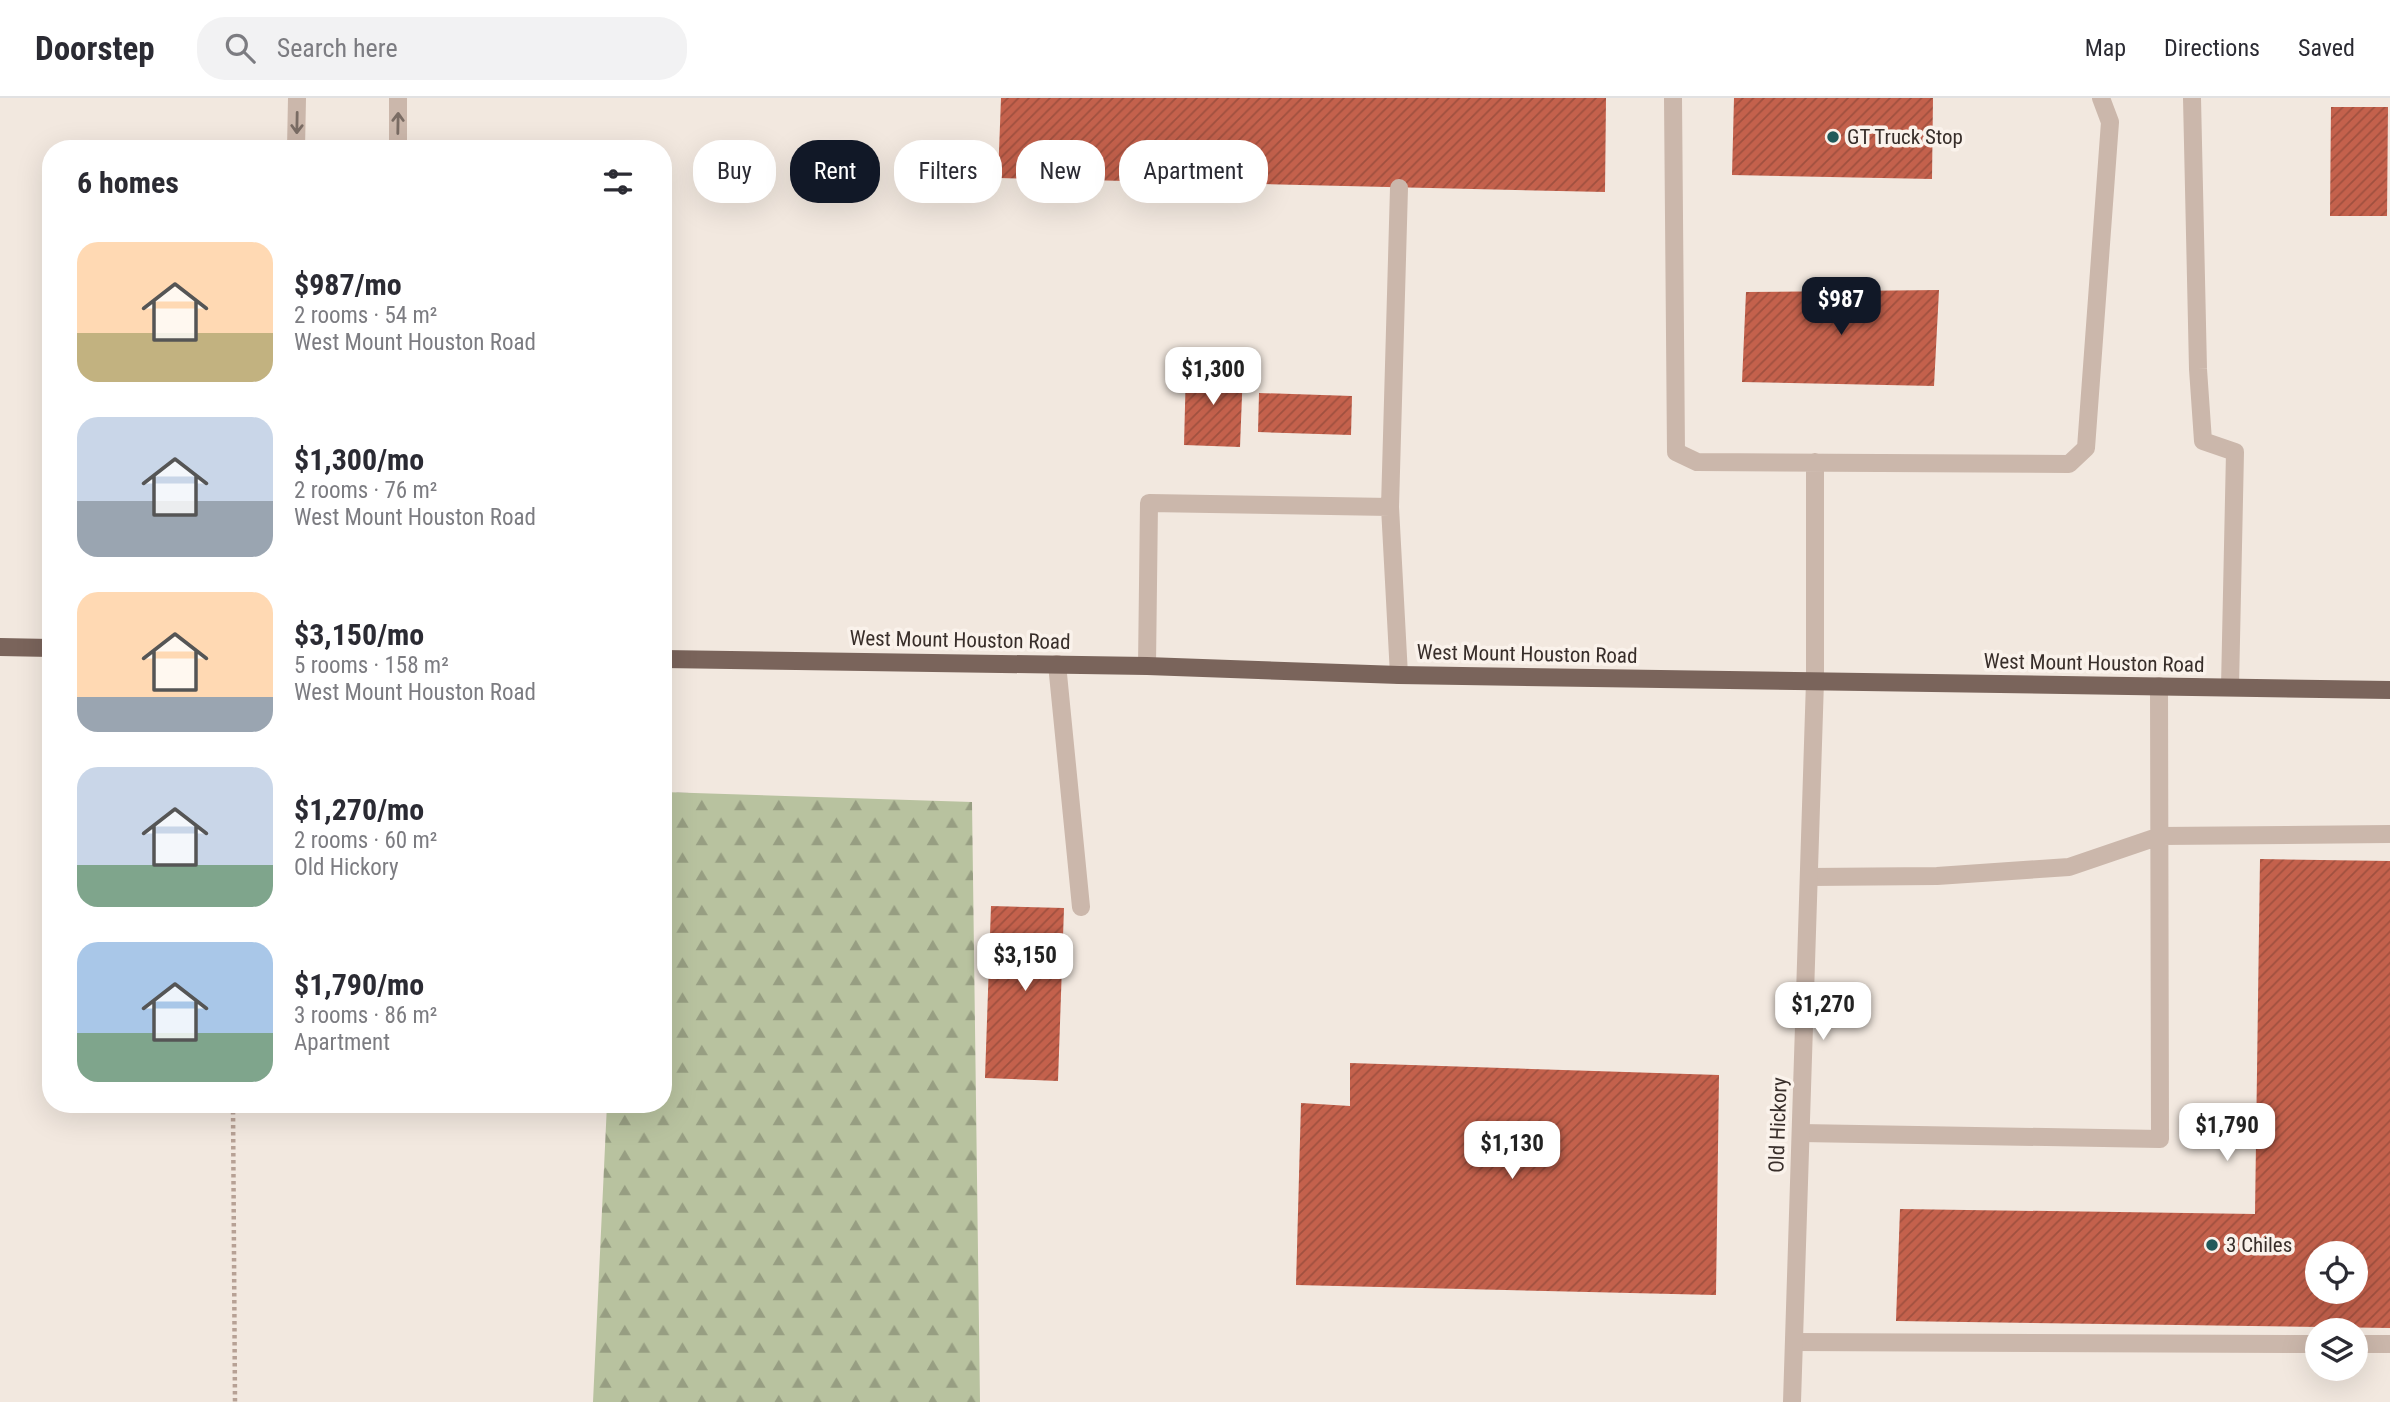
<!DOCTYPE html>
<meta charset="utf-8">
<style>
:root{--surface:#fff;--page:#f2f2f3;--text:#2b2b33;--muted:#7c7c81;--line:#e1e1e2;--accent:#111827}
body{margin:0;font-family:"Roboto Condensed",sans-serif;background:var(--page);color:var(--text);height:100vh;display:flex;flex-direction:column;font-size:26px;white-space:nowrap}
*{box-sizing:border-box;margin:0}
p{font-size:23px;color:var(--muted)}
.icon{flex:none;width:38px;height:38px;fill:none;stroke:currentColor;stroke-width:2;stroke-linecap:round;stroke-linejoin:round}
.map{position:relative;flex:1;overflow:hidden}
.details{position:absolute;left:42px;top:42px;width:630px;height:973px;display:flex;flex-direction:column;background:var(--surface);border-radius:28px;box-shadow:0 7px 28px #0002}
.details>*{flex:none}
.banner{position:absolute;left:693px;top:42px;width:665px;height:63px;display:flex;gap:14px}
.buttons{position:absolute;left:2305px;top:1143px;display:grid;gap:14px}
.buttons a{display:grid;place-items:center;width:63px;height:63px;border-radius:50%;background:var(--surface);box-shadow:0 7px 28px #0002;font-size:35px}
.price{position:absolute;translate:-50% -60px;padding:0 16px;border-radius:14px;background:#fff;color:#222;font-size:23px;line-height:46px;filter:drop-shadow(0 2px 4px #0008)}
.price::after{content:'';position:absolute;left:50%;top:42px;width:21px;height:16px;margin-left:-10px;background:inherit;clip-path:polygon(0 0,100% 0,50% 100%)}
.price.on{background:var(--accent);color:#fff}
ul{padding:0;list-style:none}
li{display:flex;align-items:center;gap:21px;height:175px;padding:0 35px}
li span{display:grid;place-items:center;flex:none;width:196px;height:140px;border-radius:21px;color:#555}
li>.icon{margin-inline-start:auto}
span .icon{width:84px;height:84px;fill:#fffc;stroke-width:1}
li b{font-size:30px}
h2{display:flex;justify-content:space-between;align-items:center;height:84px;padding:0 35px;font-size:30px}
.tag{padding:0 24px;border-radius:28px;background:var(--surface);box-shadow:0 7px 28px #0002;font-size:24px;line-height:63px}
.tag.on{background:var(--accent);color:#fff}
header{display:flex;align-items:center;gap:42px;box-sizing:border-box;height:98px;padding:0 35px;background:var(--surface);border-bottom:2px solid var(--line)}
header strong{font-size:33px}
nav{display:flex;gap:38px;margin-inline-start:auto;font-size:24px}
.search{width:490px;height:63px;background:var(--page);display:flex;align-items:center;gap:18px;box-sizing:border-box;padding:0 24px;border-radius:28px;color:var(--muted);font-size:26px}
.map>svg:first-child{display:block}
.forest{fill:url(#forest-firs)}
.building{fill:url(#building-hatch);fill-rule:evenodd}
.lines{fill:none;stroke-linecap:round;stroke-linejoin:round}
.path{stroke:#b7a195;stroke-width:4.5;stroke-dasharray:3.5 3.5;stroke-linecap:butt}
.lane{stroke:#cbb7ab;stroke-width:18}
.street{stroke:#cbb7ab;stroke-width:18}
.primary{stroke:#7a645b;stroke-width:18}
.oneway{stroke:#7a6c64}
.poi-dot{fill:#205a5a;stroke:#faf2eb;stroke-width:2.5}
.labels{text-anchor:middle;stroke-width:7;stroke-linejoin:round;paint-order:stroke}
.poi-label{font-size:21px;fill:#382e2a;stroke:#faf2eb;text-anchor:start}
.street-label{font-size:21px;fill:#382e2a;stroke:#faf2eb}
</style>
<header>
<strong>Doorstep</strong>
<div class="search"><svg class="icon" aria-label="search" viewBox="0 0 24 24"><circle cx="10" cy="10" r="6"/><path d="M15 15l6 6"/></svg>Search here</div>
<nav><a>Map</a><a>Directions</a><a>Saved</a></nav>
</header>
<div class="map">
<svg width="2390" height="1304" viewBox="0 0 2390 1304">
<defs>
<pattern id="forest-firs" width="22" height="20" patternUnits="userSpaceOnUse" patternTransform="scale(1.75)"><rect width="22" height="20" fill="#b8c29f"/><path d="M5 1l3.5 6h-7zM16 11l3.5 6h-7z" fill="#979e82"/></pattern>
<pattern id="building-hatch" width="6" height="6" patternUnits="userSpaceOnUse" patternTransform="scale(1.75)"><rect width="6" height="6" fill="#c4614c"/><path d="M-1 1l2-2M0 6l6-6M5 7l2-2" fill="none" stroke="#a0503f"/></pattern>
</defs>
<rect width="100%" height="100%" fill="#f2e8df"/>
<!-- forest -->
<path class="forest" d="M663,694L972,704L980,1304H593L607,1006H663Z"/>
<!-- building -->
<path class="building" d="M1001,0H1606L1605,94L998,80Z
M1734,0H1933L1932,81L1732,77Z
M2331,9H2388L2387,118H2330Z
M1939,192L1934,288L1742,284L1746,194Z
M1186,270L1243,272L1240,349L1184,347Z
M1259,295L1352,298L1351,337L1258,334Z
M2260,761L2390,763V1230L1896,1223L1900,1111L2255,1116ZM2317,1155H2356V1194H2317Z
M991,808L1064,810L1058,983L985,980Z
M1350,965L1719,977L1716,1197L1296,1187L1301,1005L1350,1008Z"/>
<g class="lines">
<!-- path -->
<path class="path" d="M233,1006L235,1304"/>
<!-- lane -->
<path class="lane" d="M1673,0L1676,354L1697,364L2069,366L2086,350L2110,24L2101,0
M2192,0L2198,271L2203,343L2235,354L2230,589
M1815,364V583
M1390,409L1399,90
M1057,566L1081,809
M1147,568L1149,405L1390,409L1399,577
M1809,779L1937,778L2069,769L2160,738L2390,736
M1801,1035L2160,1041L2159,588
M1794,1244L2317,1246
M2356,1246H2390"/>
<!-- street -->
<path class="street" d="M296,51L297,0
M398,51V0
M1792,1304L1815,583"/>
<!-- primary -->
<path class="primary" d="M0,549L51,550
M663,561L1147,568L1399,577L2390,592"/>
</g>
<!-- one-way arrows -->
<defs><path id="oneway-shaft" d="M-6 0H5M1.5-3L5.5 0L1.5 3" fill="none" stroke-width="1.6" stroke-linecap="round" stroke-linejoin="round" transform="scale(1.75)"/></defs>
<g class="oneway">
<use href="#oneway-shaft" transform="translate(297 25) rotate(91)"/>
<use href="#oneway-shaft" transform="translate(398 25) rotate(-89)"/>
</g>
<!-- markers -->
<g class="poi-dot">
<circle cx="1833" cy="39" r="7"/>
<circle cx="2212" cy="1147" r="7"/>
</g>
<g class="labels">
<!-- poi labels -->
<g class="poi-label">
<text x="1847" y="46">GT Truck Stop</text>
<text x="2226" y="1154">3 Chiles</text>
</g>
<!-- street labels -->
<g class="street-label">
<text transform="translate(960 542) rotate(1)" y="7">West Mount Houston Road</text>
<text transform="translate(1527 556) rotate(1)" y="7">West Mount Houston Road</text>
<text transform="translate(2094 565) rotate(1)" y="7">West Mount Houston Road</text>
<text transform="translate(1778 1027) rotate(-88)" y="7">Old Hickory</text>
</g>
</g>
</svg>
<div class="buttons">
<a><svg class="icon" aria-label="locate" viewBox="0 0 24 24"><circle cx="12" cy="12" r="6"/><path d="M12 2v4M12 18v4M2 12h4M18 12h4"/></svg></a>
<a><svg class="icon" aria-label="layers" viewBox="0 0 24 24"><path d="M12 4l9 5-9 5-9-5zM3 14l9 5 9-5"/></svg></a>
</div>
<b class="price on" style="left:1841px;top:239px">$987</b>
<b class="price" style="left:1213px;top:309px">$1,300</b>
<b class="price" style="left:1025px;top:895px">$3,150</b>
<b class="price" style="left:1823px;top:944px">$1,270</b>
<b class="price" style="left:2227px;top:1065px">$1,790</b>
<b class="price" style="left:1512px;top:1083px">$1,130</b>
<div class="banner">
<a class="tag">Buy</a>
<a class="tag on">Rent</a>
<a class="tag">Filters</a>
<a class="tag">New</a>
<a class="tag">Apartment</a>
</div>
<section class="details">
<h2>6 homes<svg class="icon" aria-label="filters" viewBox="0 0 24 24"><path d="M4 7h16M4 17h16"/><circle cx="9" cy="7" r="2"/><circle cx="15" cy="17" r="2"/></svg></h2>
<ul>
<li><span style="background:linear-gradient(#ffd9b3 65%,#c2b280 0)"><svg class="icon" aria-label="home" viewBox="0 0 24 24"><path d="M3 11l9-7 9 7M6 9v11h12V9"/></svg></span><div><b>$987/mo</b><p>2 rooms · 54 m²</p><p>West Mount Houston Road</p></div></li>
<li><span style="background:linear-gradient(#c9d6e8 60%,#9aa5b1 0)"><svg class="icon" aria-label="home" viewBox="0 0 24 24"><path d="M3 11l9-7 9 7M6 9v11h12V9"/></svg></span><div><b>$1,300/mo</b><p>2 rooms · 76 m²</p><p>West Mount Houston Road</p></div></li>
<li><span style="background:linear-gradient(#ffd9b3 75%,#9aa5b1 0)"><svg class="icon" aria-label="home" viewBox="0 0 24 24"><path d="M3 11l9-7 9 7M6 9v11h12V9"/></svg></span><div><b>$3,150/mo</b><p>5 rooms · 158 m²</p><p>West Mount Houston Road</p></div></li>
<li><span style="background:linear-gradient(#c9d6e8 70%,#7fa58c 0)"><svg class="icon" aria-label="home" viewBox="0 0 24 24"><path d="M3 11l9-7 9 7M6 9v11h12V9"/></svg></span><div><b>$1,270/mo</b><p>2 rooms · 60 m²</p><p>Old Hickory</p></div></li>
<li><span style="background:linear-gradient(#a9c7e8 65%,#7fa58c 0)"><svg class="icon" aria-label="home" viewBox="0 0 24 24"><path d="M3 11l9-7 9 7M6 9v11h12V9"/></svg></span><div><b>$1,790/mo</b><p>3 rooms · 86 m²</p><p>Apartment</p></div></li>
</ul>
</section>
</div>
